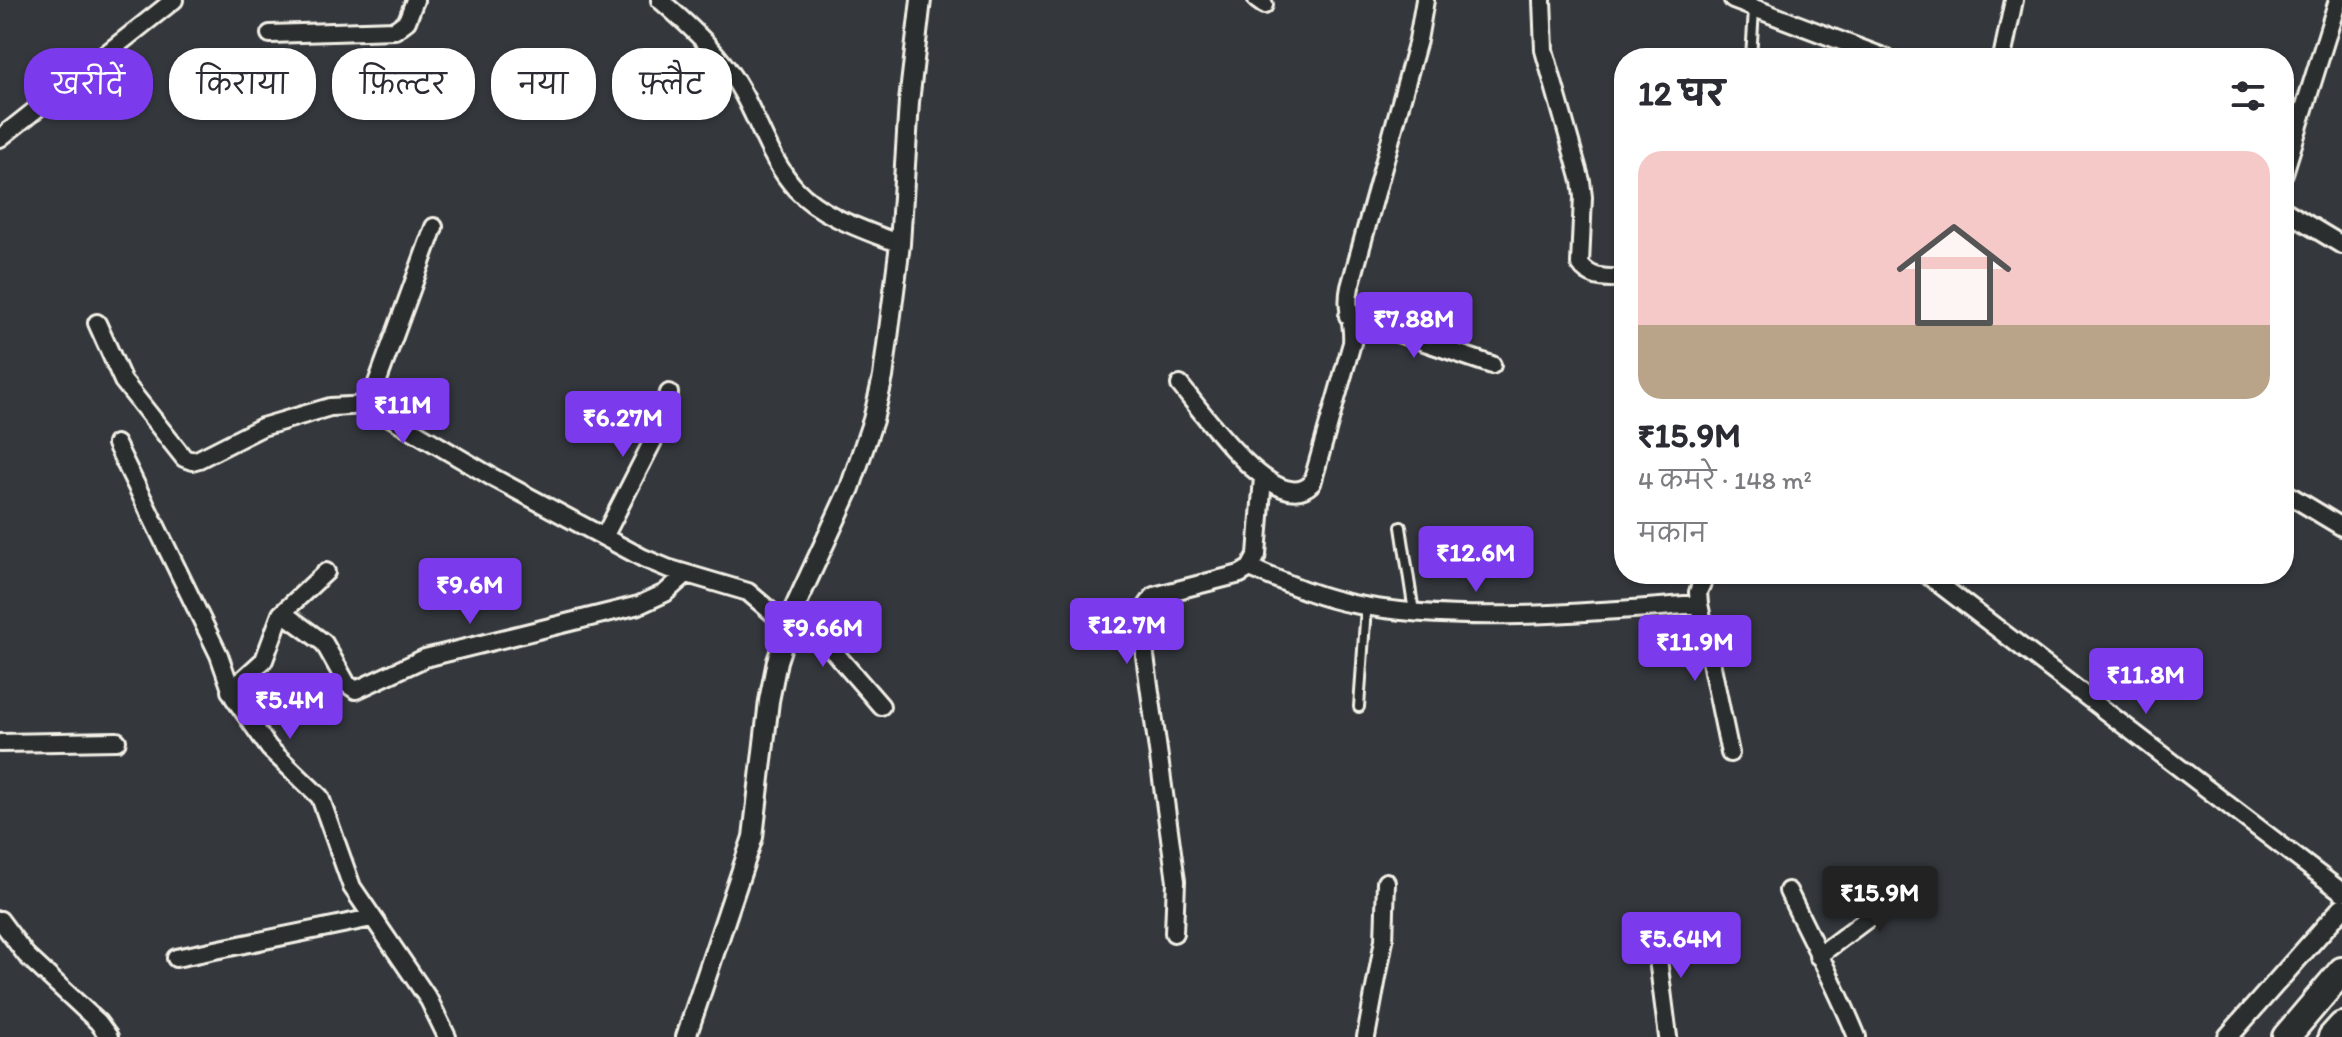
<!DOCTYPE html>
<html lang="hi">
<meta charset="utf-8">
<style>
:root{--surface:#fff;--page:#f2f2f3;--text:#2b2b33;--muted:#7c7c81;--accent:#7c3aed}
body{margin:0;font-family:Itim,"Playpen Sans Deva",sans-serif;background:var(--page);color:var(--text);height:100vh;display:flex;flex-direction:column;font-size:30px;white-space:nowrap}
*{box-sizing:border-box;margin:0}
p{font-size:26px;color:var(--muted)}
.icon{flex:none;width:44px;height:44px;fill:none;stroke:currentColor;stroke-width:2;stroke-linecap:round;stroke-linejoin:round}
.map{position:relative;flex:1;overflow:hidden}
.drawer{position:absolute;left:1614px;top:48px;width:680px;height:536px;display:flex;flex-direction:column;background:var(--surface);border-radius:32px;box-shadow:0 2px 6px #0004}
.drawer>*{flex:none}
.top-card{position:absolute;left:24px;top:48px;width:760px;height:72px;display:flex;gap:16px}
.price{position:absolute;translate:-50% -68px;padding:0 18px;border-radius:8px;background:var(--accent);color:#fff;font-size:26px;line-height:52px;filter:drop-shadow(0 2px 4px #0008)}
.price::after{content:'';position:absolute;left:50%;top:48px;width:24px;height:18px;margin-left:-12px;background:inherit;clip-path:polygon(0 0,100% 0,50% 100%)}
.price.active{background:#222;color:#fff}
ul{padding:0;list-style:none}
li{display:grid;align-content:center;gap:16px;height:424px;padding:0 24px}
li span{display:grid;place-items:center;height:248px;border-radius:24px;color:#555}
li>.icon{margin-inline-start:auto}
span .icon{width:144px;height:144px;fill:#fffc;stroke-width:1}
li b{font-size:34px}
h2{display:flex;justify-content:space-between;align-items:center;height:96px;padding:0 24px;font-size:34px}
.pill{padding:0 28px;border-radius:32px;background:var(--surface);box-shadow:0 2px 6px #0004;font-size:28px;line-height:72px}
.pill.active{background:var(--accent);color:#fff}
.map>svg:first-child{display:block}
.lines{fill:none;stroke-linecap:round;stroke-linejoin:round}
.service-casing{stroke:#f4f1e8;stroke-width:14}
.minor-casing{stroke:#f4f1e8;stroke-width:22}
.tertiary-casing{stroke:#f4f1e8;stroke-width:24}
.trunk-casing{stroke:#f4f1e8;stroke-width:32}
.service{stroke:#2a2d2e;stroke-width:8}
.minor{stroke:#2a2d2e;stroke-width:16}
.tertiary{stroke:#2a2d2e;stroke-width:18}
.trunk{stroke:#2a2d2e;stroke-width:26}
</style>
<div class="map">
<svg width="2342" height="1037" viewBox="0 0 2342 1037">
<rect width="100%" height="100%" fill="#34383d"/>
<filter id="ink" filterUnits="userSpaceOnUse"><feTurbulence type="fractalNoise" baseFrequency=".0125" numOctaves="2"/><feDisplacementMap in="SourceGraphic" scale="16" xChannelSelector="R" yChannelSelector="G"/><feConvolveMatrix kernelMatrix="1 2 1 2 8 2 1 2 1" color-interpolation-filters="sRGB"/></filter>
<g filter="url(#ink)">
<g class="lines">
<defs>
<path id="service" d="M1751,58L1754,9
M1401,527L1414,612
M1359,707L1366,607"/>
<path id="minor" d="M660,0C690,26 723,56 742,92C760,124 771,162 796,189C822,217 865,230 900,244
M1257,0L1264,5
M1542,0L1544,50L1581,181L1583,197L1580,264C1590,280 1608,278 1624,278
M1733,0L1886,58
M270,34L395,30L407,21L415,0
M2002,58L2014,0
M0,138L174,0
M2284,173L2338,0
M2284,210L2342,245
M1348,316L1492,365
M97,323L123,381L184,458L192,461L199,459L262,427L330,407L369,405L492,477L643,558L667,568L748,592L788,626
M1180,385C1201,410 1277,520 1312,483L1352,343C1354,322 1345,309 1350,287L1418,40L1425,0
M369,405L434,227
M116,444L219,655L234,698L269,748L320,797L352,887L429,1000L447,1037
M2284,492L2342,527
M604,537L654,439L669,393
M1250,568C1284,582 1317,597 1353,604C1462,625 1588,612 1699,604L1698,592L1706,574
M1926,574L2342,892
M1699,604L1730,753
M795,607L881,706
M283,613L324,643L347,684L356,690L425,658L639,605L665,593L686,574
M230,691L264,660L281,614L326,572
M0,743L117,741
M1788,891C1811,940 1837,987 1857,1037
M0,920L26,955L98,1022L109,1037
M1654,928L1668,1037
M1174,933L1176,881L1145,656L1144,610L1154,596L1240,574L1250,568L1257,555L1263,477
M1818,956L1919,880
M176,958L372,918
M1366,1037L1384,940L1386,882"/>
<path id="tertiary" d="M686,1037L753,837L769,701L777,661L795,607L850,488L873,420L883,377L900,244L909,102L921,0
M2228,1037L2342,908"/>
<path id="trunk" d="M2286,1037L2342,971
M2332,1037L2342,1026"/>
</defs>
<!-- service casing -->
<use href="#service" class="service-casing"/>
<!-- minor casing -->
<use href="#minor" class="minor-casing"/>
<!-- tertiary casing -->
<use href="#tertiary" class="tertiary-casing"/>
<!-- trunk casing -->
<use href="#trunk" class="trunk-casing"/>
<!-- service -->
<use href="#service" class="service"/>
<!-- minor -->
<use href="#minor" class="minor"/>
<!-- tertiary -->
<use href="#tertiary" class="tertiary"/>
<!-- trunk -->
<use href="#trunk" class="trunk"/>
</g>
</g>
</svg>
<b class="price" style="left:1414px;top:360px">₹7.88M</b>
<b class="price" style="left:403px;top:446px">₹11M</b>
<b class="price" style="left:623px;top:459px">₹6.27M</b>
<b class="price" style="left:1476px;top:594px">₹12.6M</b>
<b class="price" style="left:470px;top:626px">₹9.6M</b>
<b class="price" style="left:1127px;top:666px">₹12.7M</b>
<b class="price" style="left:823px;top:669px">₹9.66M</b>
<b class="price" style="left:1695px;top:683px">₹11.9M</b>
<b class="price" style="left:2146px;top:716px">₹11.8M</b>
<b class="price" style="left:290px;top:741px">₹5.4M</b>
<b class="price active" style="left:1880px;top:934px">₹15.9M</b>
<b class="price" style="left:1681px;top:980px">₹5.64M</b>
<div class="top-card">
<a class="pill active">खरीदें</a>
<a class="pill">किराया</a>
<a class="pill">फ़िल्टर</a>
<a class="pill">नया</a>
<a class="pill">फ़्लैट</a>
</div>
<section class="drawer">
<h2>12 घर<svg class="icon" aria-label="filters" viewBox="0 0 24 24"><path d="M4 7h16M4 17h16"/><circle cx="9" cy="7" r="2"/><circle cx="15" cy="17" r="2"/></svg></h2>
<ul>
<li><span style="background:linear-gradient(#f6c9c9 70%,#b9a48a 0)"><svg class="icon" aria-label="home" viewBox="0 0 24 24"><path d="M3 11l9-7 9 7M6 9v11h12V9"/></svg></span><div><b>₹15.9M</b><p>4 कमरे · 148 m²</p><p>मकान</p></div></li>
</ul>
</section>
</div>
